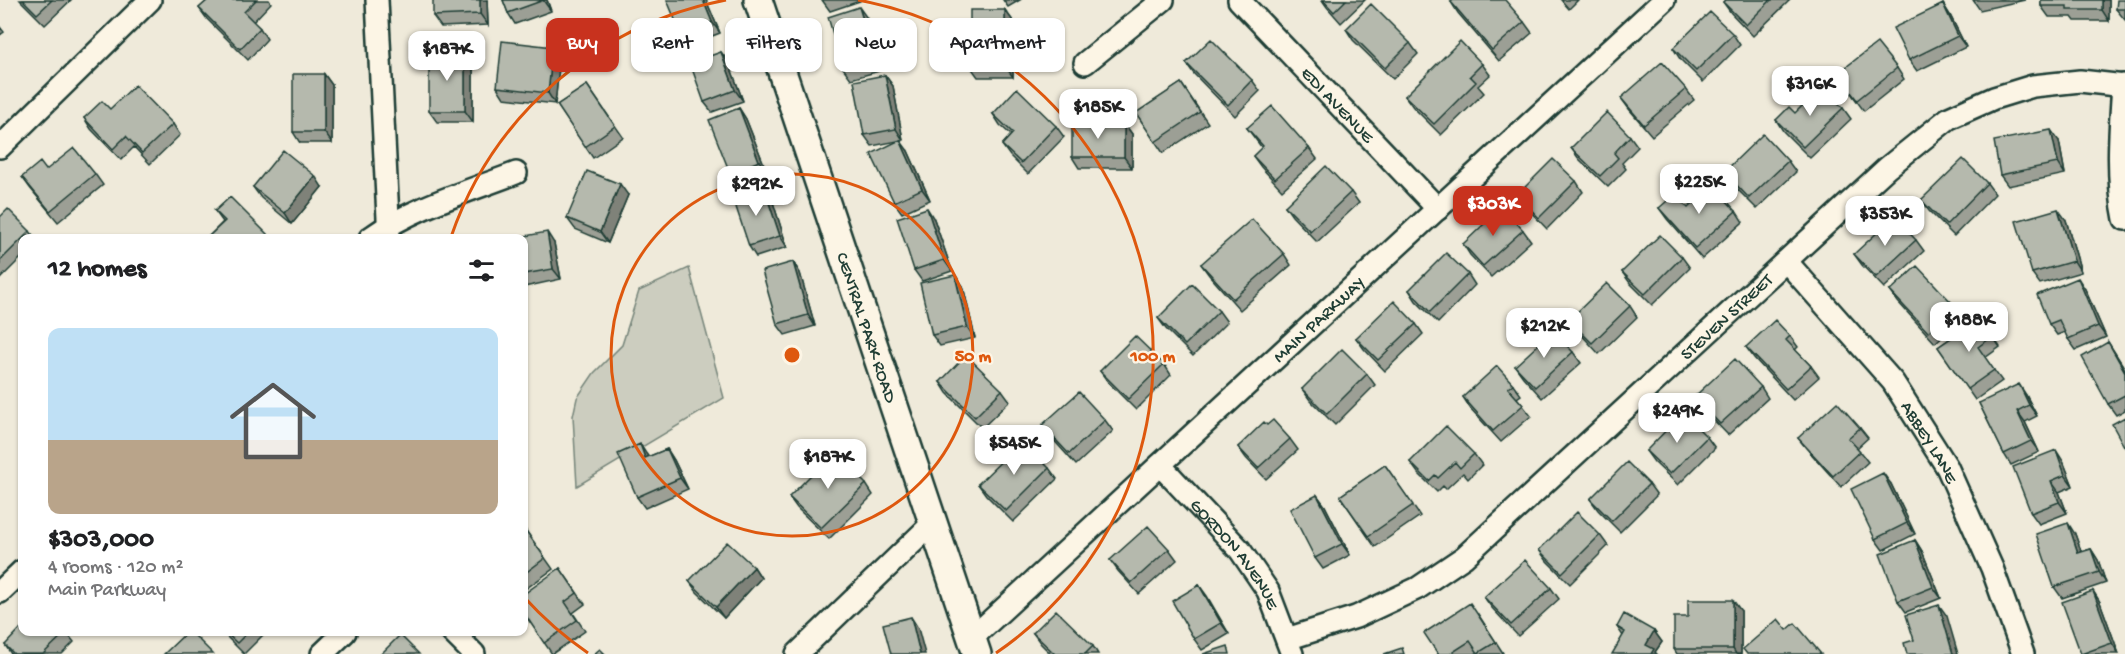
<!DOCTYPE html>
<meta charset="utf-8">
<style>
:root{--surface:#fff;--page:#f6f6f6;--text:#202124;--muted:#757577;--accent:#c8321e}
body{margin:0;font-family:"Gochi Hand",sans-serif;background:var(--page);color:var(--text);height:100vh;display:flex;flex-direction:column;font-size:22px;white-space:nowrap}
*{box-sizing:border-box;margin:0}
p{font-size:20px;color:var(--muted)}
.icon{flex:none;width:33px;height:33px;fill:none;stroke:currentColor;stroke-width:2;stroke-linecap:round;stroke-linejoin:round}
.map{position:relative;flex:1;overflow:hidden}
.panel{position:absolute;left:18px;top:234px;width:510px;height:402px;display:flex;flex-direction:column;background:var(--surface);border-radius:12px;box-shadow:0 2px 4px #0004}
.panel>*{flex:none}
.banner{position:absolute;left:546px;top:18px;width:570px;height:54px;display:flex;gap:12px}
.price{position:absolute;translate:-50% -51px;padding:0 14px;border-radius:12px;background:#fff;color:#222;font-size:20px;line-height:39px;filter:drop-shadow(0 2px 3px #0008)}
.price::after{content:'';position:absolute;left:50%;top:36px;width:18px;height:14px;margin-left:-9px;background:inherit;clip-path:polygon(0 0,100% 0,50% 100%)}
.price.selected{background:var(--accent);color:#fff}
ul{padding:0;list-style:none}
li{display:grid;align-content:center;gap:12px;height:318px;padding:0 30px}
li span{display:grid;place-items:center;height:186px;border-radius:12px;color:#555}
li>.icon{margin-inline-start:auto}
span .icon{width:108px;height:108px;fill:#fffc;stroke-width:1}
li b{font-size:26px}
h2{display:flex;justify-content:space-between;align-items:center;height:72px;padding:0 30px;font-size:26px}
.tag{padding:0 21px;border-radius:12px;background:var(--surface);box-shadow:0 2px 4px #0004;font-size:21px;line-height:54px}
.tag.selected{background:var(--accent);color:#fff}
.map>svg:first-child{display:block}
.green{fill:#cccdbf;stroke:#76857a;stroke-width:1.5}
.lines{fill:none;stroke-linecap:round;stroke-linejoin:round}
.minor-casing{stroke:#1f3d34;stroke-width:26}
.tertiary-casing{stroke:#1f3d34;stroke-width:32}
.minor{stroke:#fcf5e5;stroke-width:21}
.tertiary{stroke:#fcf5e5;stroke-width:27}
.wall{fill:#9c9f95;stroke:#1f3d34;stroke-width:1.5}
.shaded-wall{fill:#7f8279;stroke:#1f3d34;stroke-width:1.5}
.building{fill:#b5b9ad;stroke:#1f3d34;stroke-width:1.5}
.ring{fill:none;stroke:#de580e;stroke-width:3}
.labels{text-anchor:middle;stroke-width:4.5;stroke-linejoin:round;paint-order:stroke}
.street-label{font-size:18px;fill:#1f3d34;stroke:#fcf5e5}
.centre{fill:#de580e;stroke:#fcf5e5;stroke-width:3}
.ring-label{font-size:18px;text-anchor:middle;font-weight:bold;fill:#de580e;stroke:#fcf5e5;stroke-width:4.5;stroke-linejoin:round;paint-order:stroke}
</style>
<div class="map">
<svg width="2125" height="654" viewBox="0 0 2125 654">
<rect width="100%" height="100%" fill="#efeada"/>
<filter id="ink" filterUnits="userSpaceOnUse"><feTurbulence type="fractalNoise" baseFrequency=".0167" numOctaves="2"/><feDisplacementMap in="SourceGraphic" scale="12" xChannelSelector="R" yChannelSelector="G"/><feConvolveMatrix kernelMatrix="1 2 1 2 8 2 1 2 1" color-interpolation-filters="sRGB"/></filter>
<g filter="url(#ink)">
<!-- green -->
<path class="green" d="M689,268L724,398L577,486L573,416L577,398L594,373L622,345L639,291Z"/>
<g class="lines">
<defs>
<g id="minor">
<path d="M377,0L389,238"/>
<path id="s1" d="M1239,0L1438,209"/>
<path d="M1085,63L1163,0"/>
<path d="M2123,85C2120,129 2116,176 2125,219"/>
<path d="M0,147L150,0"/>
<path d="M370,238C413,207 467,192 516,173"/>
<path id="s2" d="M1786,261L1893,382L1947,467L1992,568L2023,654"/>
<path id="s3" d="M1160,465L1240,550L1268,591L1292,654"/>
<path d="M0,592L22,571"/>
<path d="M452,632L474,654"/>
<path id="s4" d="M972,638L1664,0"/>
<path id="s5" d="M1287,639L1356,617L1418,588L1464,557L1887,168L1949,118L1994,98L2033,86L2080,81L2125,86"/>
<path d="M322,654L345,632"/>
<path d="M797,654L934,522"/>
</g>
<g id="tertiary">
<path id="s6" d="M758,0L977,654"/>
</g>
</defs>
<!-- minor casing -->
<use href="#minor" class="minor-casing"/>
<!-- tertiary casing -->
<use href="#tertiary" class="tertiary-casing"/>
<!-- minor -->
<use href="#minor" class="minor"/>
<!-- tertiary -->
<use href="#tertiary" class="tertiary"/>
</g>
<!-- wall -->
<path class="wall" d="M20,0H71L45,25Z
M208,0H269L271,3L253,22L260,28L267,39L248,60L207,19L199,8Z
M487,0L488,25L441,27L433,16Z
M503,0H547L551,11L515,24L508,13Z
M706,0L720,33L689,45L681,34Z
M822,0H860V1L830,11Z
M1003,0H1020L1008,7Z
M1322,0H1365L1341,23L1327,7Z
M1561,0H1578L1569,9Z
M1725,0H1790L1753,36L1731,13L1723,2Z
M1973,0H2025L1980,10Z
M2041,0H2109V21H2075L2072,17H2049L2041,6Z
M2125,0V20L2116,9Z
M1451,2L1524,22L1532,33L1499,61L1458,13Z
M1943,4L1950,15L1966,47L1917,71L1909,60Z
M1005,10L1013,21V77H978L970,66Z
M867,18L883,70L851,79L843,68Z
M0,27L4,32L0,35Z
M1346,29L1410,43L1418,54L1393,79L1353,40Z
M1733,34L1740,45L1703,82L1680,59L1673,48Z
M553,47L560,58L555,104L504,98L497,87Z
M465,52L473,63V122H437L429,111Z
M721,52L729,63L743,101L712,112L704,102Z
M1186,63L1252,80L1260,91L1235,116L1194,74Z
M1482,64L1490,75L1478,86L1484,93L1441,135L1413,107L1405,96Z
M1897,68L1904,79L1864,111L1837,74Z
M324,74L332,85V143H300L293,132Z
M885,75L893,86L903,140L872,146L864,135Z
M1181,83L1208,123L1163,153L1136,113Z
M587,85L623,137L593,158L557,105Z
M1686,89L1694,100L1652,136L1629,109L1621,98Z
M739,108L746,119L767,172L737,184L730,173Z
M1843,108L1851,119L1810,158L1783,131L1776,120L1795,113Z
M110,109L173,124L180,135L150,164L134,147L121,160L91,129L84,118Z
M993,114L1056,126L1064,137L1028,174L1010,156L1002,145L1011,135L1000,125Z
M1124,123L1132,134V168H1079L1072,157Z
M1247,128L1309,148L1317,159L1282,190L1261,167L1253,156L1262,148Z
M1630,136L1638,147L1622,163L1626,169L1608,187L1579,159L1571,148Z
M2059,141L2065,174L2008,186L2000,175Z
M908,151L930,200L902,213L894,202Z
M1788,161L1796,172L1757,209L1731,183L1724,172Z
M46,170L95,174L103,185L58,222L30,188L22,177Z
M1576,181L1583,192L1547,229L1525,206L1517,195Z
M1987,183L1995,194L1954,236L1929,211L1921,200Z
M253,187H322L292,224L261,198Z
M764,188L772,199L787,247L756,257L749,246Z
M1351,192L1359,203L1317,242L1292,216L1285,206Z
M628,195L608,243L575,229L567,218Z
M1659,208H1688L1736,211L1743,222L1702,259L1667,219Z
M215,211L268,235L270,238H207L223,222Z
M0,217L30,231L35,238H22V257L0,279Z
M934,219L952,271L922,281L914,270Z
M2066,220L2081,272L2040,284L2032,273Z
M1523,230L1531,241L1491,277L1470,255L1463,244Z
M524,238L554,243L561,279L524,287Z
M1916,240L1924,251L1884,288L1862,265L1854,254Z
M1284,254L1291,265L1240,310L1209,275L1201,264Z
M1682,257L1690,268L1652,305L1630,283L1622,272Z
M793,262L800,273L815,326L785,335L777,324Z
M1468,274L1475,285L1438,323L1416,301L1409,290Z
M955,275L963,286L975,338L940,346L932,335Z
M2085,289L2106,337L2076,350L2068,339L2065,332L2057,335L2049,324Z
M1890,291L1955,306L1963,317L1935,343L1898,302Z
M1630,306L1637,317L1599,354L1577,330L1569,320Z
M1219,311L1227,322L1193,356L1166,329L1158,318Z
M1980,318L2000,347L1985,358L2002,381L1975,400L1938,347Z
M1416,324L1423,334L1385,371L1364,349L1356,338Z
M1790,336L1798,347L1795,350L1811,366L1819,377L1793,400L1754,358L1746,347Z
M2108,342L2125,369V410L2116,415L2108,404Z
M1573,352L1581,363L1542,398L1523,377L1515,366Z
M1164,364L1171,375L1136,410L1108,382L1100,371Z
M1367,374L1375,385L1335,425L1310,400L1302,389Z
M940,382L1002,390L1010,401L982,428L947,393Z
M1513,384L1521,395L1517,398L1531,416L1501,442L1470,408L1463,397Z
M1761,387L1768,398L1728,435L1702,408L1694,397Z
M2026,395L2037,416L2025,422L2039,452L2011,465L2004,454L1979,403Z
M1105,420L1113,431L1076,465L1050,436L1042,425Z
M1267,425L1290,439L1298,450L1266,479L1246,458L1238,447Z
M1860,428L1868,438L1857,448L1868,462L1841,487L1806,448L1798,438Z
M1707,437L1715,448L1678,485L1654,462L1646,451Z
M667,449L674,460L688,489L645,508L637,497L647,455L648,457Z
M1474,454L1482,465L1468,479L1463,473L1446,489L1443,486L1437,492L1418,473L1410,462Z
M2063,461L2073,486L2059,492L2067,513L2039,524L2031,513Z
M1385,465L1420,516L1375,547L1340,496Z
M1049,468L1057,479L1013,522L986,495L978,484Z
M866,484L873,495L829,539L797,508L789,497Z
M1649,484L1657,495L1620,532L1598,510L1590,499Z
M1891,484L1915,534L1883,550L1875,539Z
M1317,495L1325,506L1350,555L1323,569L1315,558Z
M524,528L553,569L524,590Z
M2075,534L2081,552L2091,549L2098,560L2106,583L2062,598L2054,587Z
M1600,535L1608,546L1570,584L1547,561L1539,550Z
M1915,540L1922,551L1941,598L1906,612L1898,601Z
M1169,549L1177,560L1139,594L1118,571L1110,560Z
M754,567L761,578L724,618L697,592L689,581Z
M560,568L585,604L573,613L585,631L552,654L524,613Z
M1199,585L1229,634L1202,650L1194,639Z
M1551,588L1559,599L1518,636L1492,608L1484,597Z
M2093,591L2100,602L2119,654H2081Z
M1741,611V654H1677L1674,649Z
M1478,614L1503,653L1502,654H1479L1478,652L1475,654H1438Z
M1617,627L1654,631L1662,642L1655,652L1623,636Z
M66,632L74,642L62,654H11L5,645Z
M222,632H266L244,654Z
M1033,633L1093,646L1098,654H1051L1041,644Z"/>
<!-- shaded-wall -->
<path class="shaded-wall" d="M480,0H487L488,25L480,14Z
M543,0H547L551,11Z
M703,0H706L720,33L712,22Z
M2102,0H2109V21L2102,10Z
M1943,4L1950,15L1966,47L1958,36Z
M859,7L867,18L883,70L875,59Z
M1005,10L1013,21V77L1005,66Z
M553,47L560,58L555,104L548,93Z
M465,52L473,63V122L465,111Z
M721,52L729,63L743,101L735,90Z
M324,74L332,85V143L324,132Z
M885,75L893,86L903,140L896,129Z
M739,108L746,119L767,172L759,161Z
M1124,123L1132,134V168L1124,157Z
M2051,130L2059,141L2065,174L2058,163Z
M900,140L908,151L930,200L922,189Z
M315,176L322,187L292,224L285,213Z
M620,184L628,195L608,243L600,232Z
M764,188L772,199L787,247L780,236Z
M927,208L934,219L952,271L944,260Z
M2058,209L2066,220L2081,272L2074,261Z
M547,232L554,243L561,279L553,269Z
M793,262L800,273L815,326L808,315Z
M955,275L963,286L975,338L967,327Z
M2078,278L2085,289L2106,337L2098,326Z
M2108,342L2125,369V372Z
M2019,384L2026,395L2037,416L2029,405Z
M2017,411L2025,422L2039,452L2031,441Z
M640,444L647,455L653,469L645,458Z
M667,449L674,460L688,489L680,478Z
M2056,450L2063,461L2073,486L2065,475Z
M1883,473L1891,484L1915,534L1907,523Z
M2051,481L2059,492L2067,513L2059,502Z
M1317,495L1325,506L1350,555L1342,544Z
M2068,523L2075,534L2086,564L2078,553Z
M1915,540L1922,551L1941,598L1933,587Z
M2091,549L2098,560L2106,583L2099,572Z
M754,567L761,578L724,618L716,607Z
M1199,585L1207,596L1229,634L1221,623Z
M2093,591L2100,602L2119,654L2112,643Z
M1733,600L1741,611V654H1736L1733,649Z
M1939,605L1947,616L1958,654H1953Z
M911,617L918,628L925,654H920Z
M1654,631L1662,642L1655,652L1657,654H1651L1646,645Z"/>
<!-- building -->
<path class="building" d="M23,0H52L37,14Z
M208,0H256L244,12L260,28L240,49L199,8Z
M433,0H480V14L433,16Z
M503,0H544L508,13Z
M667,0H703L712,22L681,34Z
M1323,0H1346L1334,12Z
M1453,0H1505L1524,22L1492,50L1451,2Z
M1725,0H1771L1746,25L1723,2Z
M2041,0H2102V10H2067V6H2041Z
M2117,0H2125V9H2116Z
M1371,4L1410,43L1385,68L1346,29Z
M1943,4L1958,36L1909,60L1893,28Z
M859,7L875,59L843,68L828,17Z
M970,10H1005V66H970Z
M1710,12L1733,34L1696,71L1673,48Z
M1211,39L1252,80L1228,105L1186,63Z
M502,41L553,47L548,93L497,87Z
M1460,41L1482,64L1470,76L1476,82L1434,124L1405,96Z
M1877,43L1897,68L1857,100L1837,74Z
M429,52H465V111H429Z
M721,52L735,90L704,102L690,63Z
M1662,62L1686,89L1644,125L1621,98Z
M293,74H324V132H293Z
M885,75L896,129L864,135L854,81Z
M1181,83L1200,112L1155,142L1136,113Z
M135,85L173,124L142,153L126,136L113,149L84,118L102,101L110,109Z
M587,85L615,126L585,147L557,105Z
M1822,86L1843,108L1803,147L1776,120L1789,107L1795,113Z
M1017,88L1056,126L1021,163L1002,145L1013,133L993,114Z
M1272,106L1309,148L1275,179L1253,156L1263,146L1247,128Z
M739,108L759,161L730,173L709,120Z
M1607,112L1630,136L1614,153L1618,158L1600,176L1571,148Z
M1072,123H1124V157H1072Z
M2051,130L2058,163L2000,175L1994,141Z
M1763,134L1788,161L1749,198L1724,172Z
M900,140L922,189L894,202L871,154Z
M74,148L95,174L50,211L22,177L40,162L46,170Z
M283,150L315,176L285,213L253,187Z
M1553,159L1576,181L1539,218L1517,195Z
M1963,159L1987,183L1946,225L1921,200Z
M1326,166L1351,192L1310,231L1285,206Z
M587,171L620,184L600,232L567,218Z
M1712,185L1736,211L1695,248L1659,208L1675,194L1688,208Z
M764,188L780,236L749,246L733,198Z
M230,197L268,235L264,238H207L225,221L215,211Z
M1502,207L1523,230L1483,266L1463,244Z
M927,208L944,260L914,270L897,218Z
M8,209L30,231L0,261V217Z
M2058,209L2074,261L2032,273L2016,221Z
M1894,217L1916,240L1876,277L1854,254Z
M1252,219L1284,254L1233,299L1201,264Z
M547,232L553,269L524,274V238H514Z
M1660,235L1682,257L1645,294L1622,272Z
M1446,253L1468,274L1430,312L1409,290Z
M793,262L808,315L777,324L762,271Z
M1917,266L1955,306L1928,332L1890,291Z
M955,275L967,327L932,335L920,283Z
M2078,278L2098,326L2068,339L2059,320L2049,324L2037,295Z
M1607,283L1630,306L1592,343L1569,320Z
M1192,284L1219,311L1185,345L1158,318Z
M1394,301L1416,324L1378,360L1356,338Z
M1980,318L1993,336L1978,347L1994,370L1967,389L1938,347Z
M1775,320L1790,336L1786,340L1811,366L1786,389L1746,347Z
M1553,331L1573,352L1535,387L1515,366Z
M1135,336L1164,364L1128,399L1100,371Z
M2108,342L2125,372V395L2108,404L2082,357Z
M1342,349L1367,374L1327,414L1302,389Z
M966,355L1002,390L975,417L940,382Z
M1735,359L1761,387L1720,424L1694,397Z
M1497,366L1513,384L1508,388L1523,405L1493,431L1463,397Z
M2019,384L2029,405L2017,411L2031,441L2004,454L1979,403Z
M1079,392L1105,420L1069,454L1042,425Z
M1837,402L1860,428L1848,438L1860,451L1833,476L1798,438Z
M1683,413L1707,437L1670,474L1646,451Z
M2125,417V448L2112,424Z
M1273,420L1290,439L1258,468L1238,447L1264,422L1267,425Z
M1446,426L1474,454L1460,468L1455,462L1438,478L1435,475L1429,481L1410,462Z
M1022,441L1049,468L1006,511L978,484Z
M640,444L645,458L667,449L680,478L637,497L618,454Z
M2056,450L2065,475L2051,481L2059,502L2031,513L2013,467Z
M834,452L866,484L821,528L789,497Z
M1627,462L1649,484L1612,521L1590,499Z
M1385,465L1413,505L1368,536L1340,496Z
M1883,473L1907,523L1875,539L1851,489Z
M1317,495L1342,544L1315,558L1290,509Z
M1577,512L1600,535L1562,573L1539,550Z
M2068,523L2078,553L2091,549L2099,572L2054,587L2036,534Z
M1148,526L1169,549L1131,583L1110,560Z
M524,528L545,558L524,574Z
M1915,540L1933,587L1898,601L1880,554Z
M727,542L754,567L716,607L689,581Z
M1525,560L1551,588L1511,625L1484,597Z
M560,568L577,593L565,602L577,620L544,643L524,613V594Z
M1199,585L1221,623L1194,639L1172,601Z
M2093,591L2112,643L2081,654L2062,602Z
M1688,600H1733V649H1674V617H1688Z
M1470,603L1496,642L1478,653L1470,641L1450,654H1438L1424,633Z
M1939,605L1953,654H1907L1904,643L1914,640L1906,615Z
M1056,610L1093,646L1085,654H1055L1033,633Z
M1624,614L1654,631L1646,645L1654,649L1651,654H1612L1625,632L1617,627Z
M911,617L920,654H891L883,624Z
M1778,619L1787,630L1795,623L1821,654H1747L1743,649Z
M22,627V632H66L43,654H14L5,645Z
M187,632H191L213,654H164Z
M225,632H248L237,643Z
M400,635L419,654H381Z
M1228,646L1230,654H1203Z
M1402,648L1404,654H1384Z
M600,649L605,654H594Z"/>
</g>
<!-- distance rings -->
<g class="ring">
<circle cx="792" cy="355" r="181"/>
<path d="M588 653A361 361 0 0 1 524 597M451 237A361 361 0 0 1 726 0M858 0A361 361 0 0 1 996 653"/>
</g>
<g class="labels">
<!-- street labels -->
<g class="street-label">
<text dy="6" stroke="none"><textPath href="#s1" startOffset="144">EDI AVENUE</textPath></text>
<text dy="6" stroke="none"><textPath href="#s5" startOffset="552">STEVEN STREET</textPath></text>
<text dy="6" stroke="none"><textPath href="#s4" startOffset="471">MAIN PARKWAY</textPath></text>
<text dy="6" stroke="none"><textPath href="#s6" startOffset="345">CENTRAL PARK ROAD</textPath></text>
<text dy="6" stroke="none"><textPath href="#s2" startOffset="232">ABBEY LANE</textPath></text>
<text dy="6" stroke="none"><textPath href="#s3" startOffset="117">GORDON AVENUE</textPath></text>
</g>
</g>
<circle cx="792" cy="355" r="9" class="centre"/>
<g class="ring-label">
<text x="973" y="361">50 m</text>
<text x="1153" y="361">100 m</text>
</g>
</svg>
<b class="price" style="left:447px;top:82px">$187K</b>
<b class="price" style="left:1810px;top:117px">$316K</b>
<b class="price" style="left:1098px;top:140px">$185K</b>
<b class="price" style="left:1699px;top:215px">$225K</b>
<b class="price" style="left:756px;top:217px">$292K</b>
<b class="price selected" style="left:1493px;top:237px">$303K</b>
<b class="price" style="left:1885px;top:247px">$353K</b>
<b class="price" style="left:1969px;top:353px">$188K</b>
<b class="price" style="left:1544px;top:359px">$212K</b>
<b class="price" style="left:1677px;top:444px">$249K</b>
<b class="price" style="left:1014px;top:476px">$545K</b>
<b class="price" style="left:828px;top:490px">$187K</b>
<div class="banner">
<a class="tag selected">Buy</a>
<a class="tag">Rent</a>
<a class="tag">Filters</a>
<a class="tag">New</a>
<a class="tag">Apartment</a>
</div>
<section class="panel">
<h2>12 homes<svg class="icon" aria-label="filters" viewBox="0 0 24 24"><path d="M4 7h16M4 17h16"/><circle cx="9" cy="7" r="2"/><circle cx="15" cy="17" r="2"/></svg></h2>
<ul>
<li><span style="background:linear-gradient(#bfe0f5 60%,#b9a48a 0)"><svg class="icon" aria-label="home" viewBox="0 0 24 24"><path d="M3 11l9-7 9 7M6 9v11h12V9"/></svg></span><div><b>$303,000</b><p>4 rooms · 120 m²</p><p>Main Parkway</p></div></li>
</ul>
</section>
</div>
